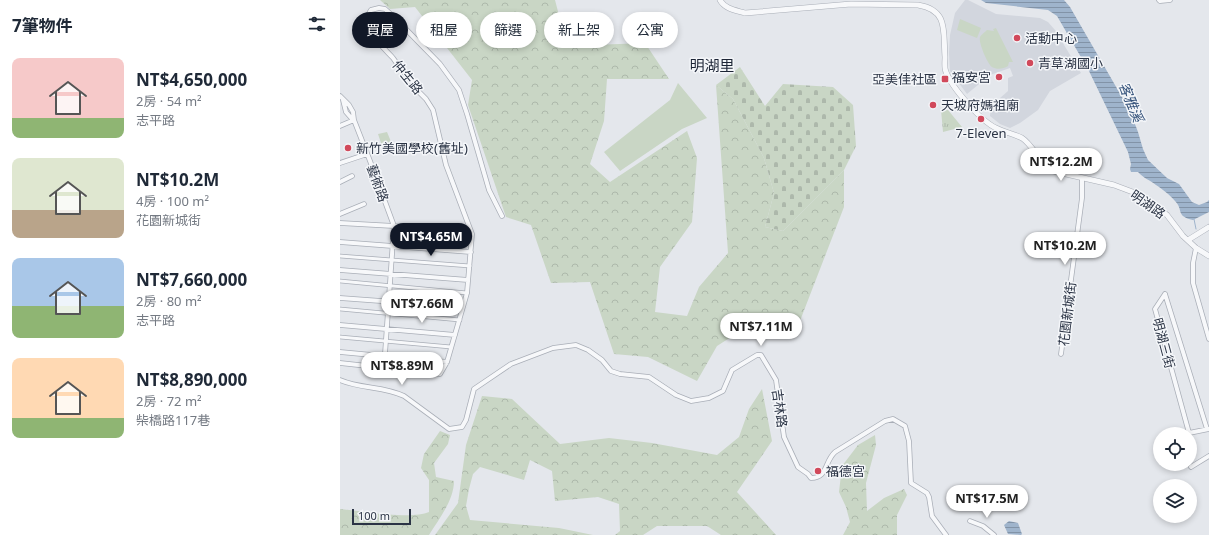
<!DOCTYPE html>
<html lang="zh-TW">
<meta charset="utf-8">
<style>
:root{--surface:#fff;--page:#f2f2f3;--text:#1f2937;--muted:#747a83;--accent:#111827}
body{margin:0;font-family:"Noto Sans","Noto Sans TC",sans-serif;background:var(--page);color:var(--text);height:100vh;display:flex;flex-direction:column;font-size:15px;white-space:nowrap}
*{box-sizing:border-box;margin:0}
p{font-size:13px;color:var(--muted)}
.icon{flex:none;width:22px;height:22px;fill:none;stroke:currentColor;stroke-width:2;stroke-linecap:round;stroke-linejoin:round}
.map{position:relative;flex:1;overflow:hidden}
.drawer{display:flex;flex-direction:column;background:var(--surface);width:340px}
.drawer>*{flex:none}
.top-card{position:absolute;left:12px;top:12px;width:380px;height:36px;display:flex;gap:8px}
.fabs{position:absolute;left:813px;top:427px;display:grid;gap:8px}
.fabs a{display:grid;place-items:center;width:44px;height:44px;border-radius:50%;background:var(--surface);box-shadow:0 2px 6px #0003;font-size:20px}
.scale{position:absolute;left:12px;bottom:10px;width:59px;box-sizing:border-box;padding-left:4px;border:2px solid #2b3445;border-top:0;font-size:11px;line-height:14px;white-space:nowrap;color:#2b3445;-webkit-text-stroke:3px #f4f6f9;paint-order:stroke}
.price{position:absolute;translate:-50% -34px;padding:0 9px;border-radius:14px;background:#fff;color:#222;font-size:13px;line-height:26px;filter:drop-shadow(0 1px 2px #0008)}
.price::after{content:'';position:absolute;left:50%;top:24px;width:12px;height:9px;margin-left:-6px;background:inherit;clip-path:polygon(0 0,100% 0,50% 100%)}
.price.active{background:var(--accent);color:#fff}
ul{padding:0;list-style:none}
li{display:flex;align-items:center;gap:12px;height:100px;padding:0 12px}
li span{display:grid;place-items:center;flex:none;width:112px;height:80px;border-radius:8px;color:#555}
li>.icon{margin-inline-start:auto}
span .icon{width:48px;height:48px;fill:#fffc;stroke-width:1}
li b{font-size:17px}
h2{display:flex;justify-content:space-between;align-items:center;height:48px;padding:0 12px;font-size:17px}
.tag{padding:0 14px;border-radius:18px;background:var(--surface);box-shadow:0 2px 6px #0003;font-size:14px;line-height:36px}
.tag.active{background:var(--accent);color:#fff}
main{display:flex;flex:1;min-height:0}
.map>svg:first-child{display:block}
.built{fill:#d2d6de}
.grass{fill:#c9d6c5}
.forest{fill:url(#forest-crowns)}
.cemetery{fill:url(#cemetery-stones)}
.park{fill:url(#park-tufts)}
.water{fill:url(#water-rules)}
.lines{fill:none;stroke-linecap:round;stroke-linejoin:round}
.stream{stroke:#9fb4cc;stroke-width:1}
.pedestrian-casing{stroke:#a9aeb7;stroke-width:4.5}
.minor-casing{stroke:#a9aeb7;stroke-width:5.5}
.tertiary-casing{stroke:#a9aeb7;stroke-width:6}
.pedestrian{stroke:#f7f8fa;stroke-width:3}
.minor{stroke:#f7f8fa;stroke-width:4}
.tertiary{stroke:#f7f8fa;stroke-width:5}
.poi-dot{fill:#d1495b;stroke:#f4f6f9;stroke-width:1.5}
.labels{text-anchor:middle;stroke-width:3;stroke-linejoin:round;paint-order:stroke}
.poi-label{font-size:13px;fill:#2b3445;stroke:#f4f6f9;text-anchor:start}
.street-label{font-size:13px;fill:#2b3445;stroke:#f4f6f9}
.water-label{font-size:14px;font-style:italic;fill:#34527a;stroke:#f4f6f9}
.quarter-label{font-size:15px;fill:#1d2536;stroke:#f4f6f9}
</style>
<main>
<section class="drawer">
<h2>7筆物件<svg class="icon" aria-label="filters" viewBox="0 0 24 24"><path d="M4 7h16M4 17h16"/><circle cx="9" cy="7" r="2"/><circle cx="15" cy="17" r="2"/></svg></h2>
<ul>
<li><span style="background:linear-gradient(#f6c9c9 75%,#8fb573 0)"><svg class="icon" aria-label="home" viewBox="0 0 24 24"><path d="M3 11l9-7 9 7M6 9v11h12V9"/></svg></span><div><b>NT$4,650,000</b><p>2房 · 54 m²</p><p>志平路</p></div></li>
<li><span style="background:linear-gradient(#dfe7d0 65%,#b9a48a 0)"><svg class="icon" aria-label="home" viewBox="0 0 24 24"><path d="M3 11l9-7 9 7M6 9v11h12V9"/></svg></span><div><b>NT$10.2M</b><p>4房 · 100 m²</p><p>花園新城街</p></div></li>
<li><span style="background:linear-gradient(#a9c7e8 60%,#8fb573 0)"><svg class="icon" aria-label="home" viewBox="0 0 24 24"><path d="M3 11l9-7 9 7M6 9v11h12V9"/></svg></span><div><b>NT$7,660,000</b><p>2房 · 80 m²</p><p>志平路</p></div></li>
<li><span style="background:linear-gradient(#ffd9b3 75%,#8fb573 0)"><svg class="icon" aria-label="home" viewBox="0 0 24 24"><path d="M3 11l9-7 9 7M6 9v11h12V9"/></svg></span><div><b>NT$8,890,000</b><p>2房 · 72 m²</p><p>柴橋路117巷</p></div></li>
</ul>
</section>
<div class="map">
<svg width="869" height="535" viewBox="0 0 869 535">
<defs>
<pattern id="forest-crowns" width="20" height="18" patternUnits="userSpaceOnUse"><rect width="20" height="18" fill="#c9d6c5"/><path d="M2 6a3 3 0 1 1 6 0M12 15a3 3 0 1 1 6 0" fill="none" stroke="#adb8ab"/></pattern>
<pattern id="cemetery-stones" width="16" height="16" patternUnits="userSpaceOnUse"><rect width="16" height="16" fill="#c9d6c5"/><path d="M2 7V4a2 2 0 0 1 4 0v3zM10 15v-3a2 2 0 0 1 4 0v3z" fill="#adb8ab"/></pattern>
<pattern id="park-tufts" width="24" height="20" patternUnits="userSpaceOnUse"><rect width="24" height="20" fill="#c9d6c5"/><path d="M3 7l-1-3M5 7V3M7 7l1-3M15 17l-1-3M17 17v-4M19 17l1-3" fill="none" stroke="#adb8ab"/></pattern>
<pattern id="water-rules" width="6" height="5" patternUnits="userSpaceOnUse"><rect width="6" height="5" fill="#9fb4cc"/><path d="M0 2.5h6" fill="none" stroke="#8293a7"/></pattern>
</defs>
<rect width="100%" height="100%" fill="#e4e7ec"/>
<!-- built -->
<path class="built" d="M625,0H628L656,14L700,18L708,22L715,30L741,73L710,91L698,110L680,123L670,128L660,124L650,116L651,106L668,91V78L673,76L670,68L650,75L627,94L610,71L609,53L610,35L615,13Z"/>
<!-- grass -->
<path class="grass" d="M620,19L641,28L637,38L617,30Z
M656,28L673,62H669L668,66C663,69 657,70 652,67C648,65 638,42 640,37C641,35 645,32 647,30L654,31L653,29Z
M338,83L367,118L342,129L280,171L264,152L330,100Z
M47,132L54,149L44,152L38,134Z"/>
<!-- forest -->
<path class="forest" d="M40,0H215L227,46L305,43L329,79H267L264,121L250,164L270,182L347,131L357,158L352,222L320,267L315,312L347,316L359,287L388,253L376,85L393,99L424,158L434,193L425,227L443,231L504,170V207L458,326L427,314L377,346L357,381L308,357L274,354L250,282L211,283L191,225L166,217L128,105L132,80L75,7L50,9Z
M422,389L432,441L397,492L436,535H381L367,526H317L303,535H275L280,531L279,504L258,497L215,501L212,471L190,460L184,480L140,467L133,474L129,489L126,506L130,520L219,528L253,535H95L118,503L126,445L142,396L172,399L220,444L269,438L312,443L377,455L399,437L409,409Z
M100,431L110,435L108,444L94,463L96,477L114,481C114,500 99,519 89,535H0V509C21,511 71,520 89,512V480L81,468L84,454Z
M535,435L536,445L526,483L527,511L544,498L564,489L567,495L557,515V535H503L510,522L506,507L499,492L502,466L518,445Z"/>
<!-- cemetery -->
<path class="cemetery" d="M400,67L425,106L443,84L493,87L513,105L516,146L504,170L443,231L425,227L434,193L424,158L393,99L376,85Z"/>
<!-- park -->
<path class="park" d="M601,110H608L622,127L603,132Z"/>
<!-- water -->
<path class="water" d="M641,0H724L730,7L790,111L798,132L803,149L808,160L827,178L839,184L852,202L859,205L867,202L869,200V212L853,220C835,216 844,210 835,201C830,195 822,189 816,185C810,180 803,178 798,172H791L790,169L791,164L788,152L749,71L717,16L708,10L646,3Z
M669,521L678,523L682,534L681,535L668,534L664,525Z"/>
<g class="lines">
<!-- stream -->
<path class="stream" d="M854,219L856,229"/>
<defs>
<path id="pedestrian" d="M0,256L130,266
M0,281L127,293
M0,309L120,320
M0,337L111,347"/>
<path id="minor" d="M819,0L820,1L830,0
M0,96L9,105L13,112L14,120L30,161L54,226L44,368
M3,100L6,112L13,120
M0,126L14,120
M0,163L27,154
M0,182L12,176
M0,214L24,204
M0,223L54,226L132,234L127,293L107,362L100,374L0,363
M132,234L106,165L93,110L86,99L78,91L73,83C66,75 59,67 53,58C43,47 19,27 31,10L39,8L45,9L54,17L100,64L119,90L127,114L149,190L162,216
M0,242L131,252
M856,248L853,263V283L869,339
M0,270L128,280
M825,294L815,309L849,433L869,429
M825,294L867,429
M0,298L123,307
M0,325L115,335
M0,352L107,362
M721,354L742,198V178
M0,380C21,389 44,386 64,396L109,429L122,427L126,420L134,389L171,364L213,348L236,345L248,350L262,360L271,371L280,374L309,377L336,395L351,401L369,398L383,391L392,370L417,355H421L436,380L444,437L458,467L468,474L471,478C488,478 484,462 495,452L545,421L553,419L565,426L569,441L571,483L587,493L589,497L592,516L606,535
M851,467L869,456
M630,521L643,526L654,535"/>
<path id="tertiary" d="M380,0C385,9 395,10 405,13L511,4L578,5C609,10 603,32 605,57C605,62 604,68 606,72C612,88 641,121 656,128C664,132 674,134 682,138C693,145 700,164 713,171L774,185L798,194L827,215L843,236L856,248L869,256
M848,240L869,227"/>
</defs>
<!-- pedestrian casing -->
<use href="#pedestrian" class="pedestrian-casing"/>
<!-- minor casing -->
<use href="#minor" class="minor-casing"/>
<!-- tertiary casing -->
<use href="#tertiary" class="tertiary-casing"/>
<!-- pedestrian -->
<use href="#pedestrian" class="pedestrian"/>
<!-- minor -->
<use href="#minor" class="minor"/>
<!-- tertiary -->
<use href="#tertiary" class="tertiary"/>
</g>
<!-- markers -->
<g class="poi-dot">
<circle cx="677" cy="38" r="4"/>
<circle cx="690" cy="63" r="4"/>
<circle cx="659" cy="77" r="4"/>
<rect x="601" y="75" width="8" height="8" rx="2"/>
<circle cx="593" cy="105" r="4"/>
<circle cx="641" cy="119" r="4"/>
<circle cx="8" cy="148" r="4"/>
<circle cx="478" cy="471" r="4"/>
</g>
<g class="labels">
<!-- poi labels -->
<g class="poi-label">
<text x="685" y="43">活動中心</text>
<text x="698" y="68">青草湖國小</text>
<text x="651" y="82" text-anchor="end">福安宮</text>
<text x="597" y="84" text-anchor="end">亞美佳社區</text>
<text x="601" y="110">天坡府媽祖廟</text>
<text x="641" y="138" text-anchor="middle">7-Eleven</text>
<text x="16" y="153">新竹美國學校(舊址)</text>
<text x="486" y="476">福德宮</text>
</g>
<!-- street labels -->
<g class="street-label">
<text transform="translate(68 77) rotate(51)" y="5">仲生路</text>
<text transform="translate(38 183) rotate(70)" y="5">藝術路</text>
<text transform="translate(808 204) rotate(35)" y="5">明湖路</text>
<text transform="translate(727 314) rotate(-83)" y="5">花園新城街</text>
<text transform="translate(824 343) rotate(75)" y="5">明湖三街</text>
<text transform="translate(440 408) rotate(82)" y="5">吉林路</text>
</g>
<!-- water labels -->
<g class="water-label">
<text transform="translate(791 102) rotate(68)" y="5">客雅溪</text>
</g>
<!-- quarter labels -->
<g class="quarter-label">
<text x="372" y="71">明湖里</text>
</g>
</g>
</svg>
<div class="fabs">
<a><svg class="icon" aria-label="locate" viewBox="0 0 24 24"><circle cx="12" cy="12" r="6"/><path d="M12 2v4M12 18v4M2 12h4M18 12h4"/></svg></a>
<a><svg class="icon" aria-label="layers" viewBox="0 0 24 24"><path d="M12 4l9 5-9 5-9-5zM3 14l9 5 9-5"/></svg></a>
</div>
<div class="scale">100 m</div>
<b class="price" style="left:721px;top:182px">NT$12.2M</b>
<b class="price active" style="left:91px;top:257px">NT$4.65M</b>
<b class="price" style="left:725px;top:266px">NT$10.2M</b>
<b class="price" style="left:82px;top:324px">NT$7.66M</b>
<b class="price" style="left:421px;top:347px">NT$7.11M</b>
<b class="price" style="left:62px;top:386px">NT$8.89M</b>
<b class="price" style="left:647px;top:519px">NT$17.5M</b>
<div class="top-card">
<a class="tag active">買屋</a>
<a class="tag">租屋</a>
<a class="tag">篩選</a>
<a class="tag">新上架</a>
<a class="tag">公寓</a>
</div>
</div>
</main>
